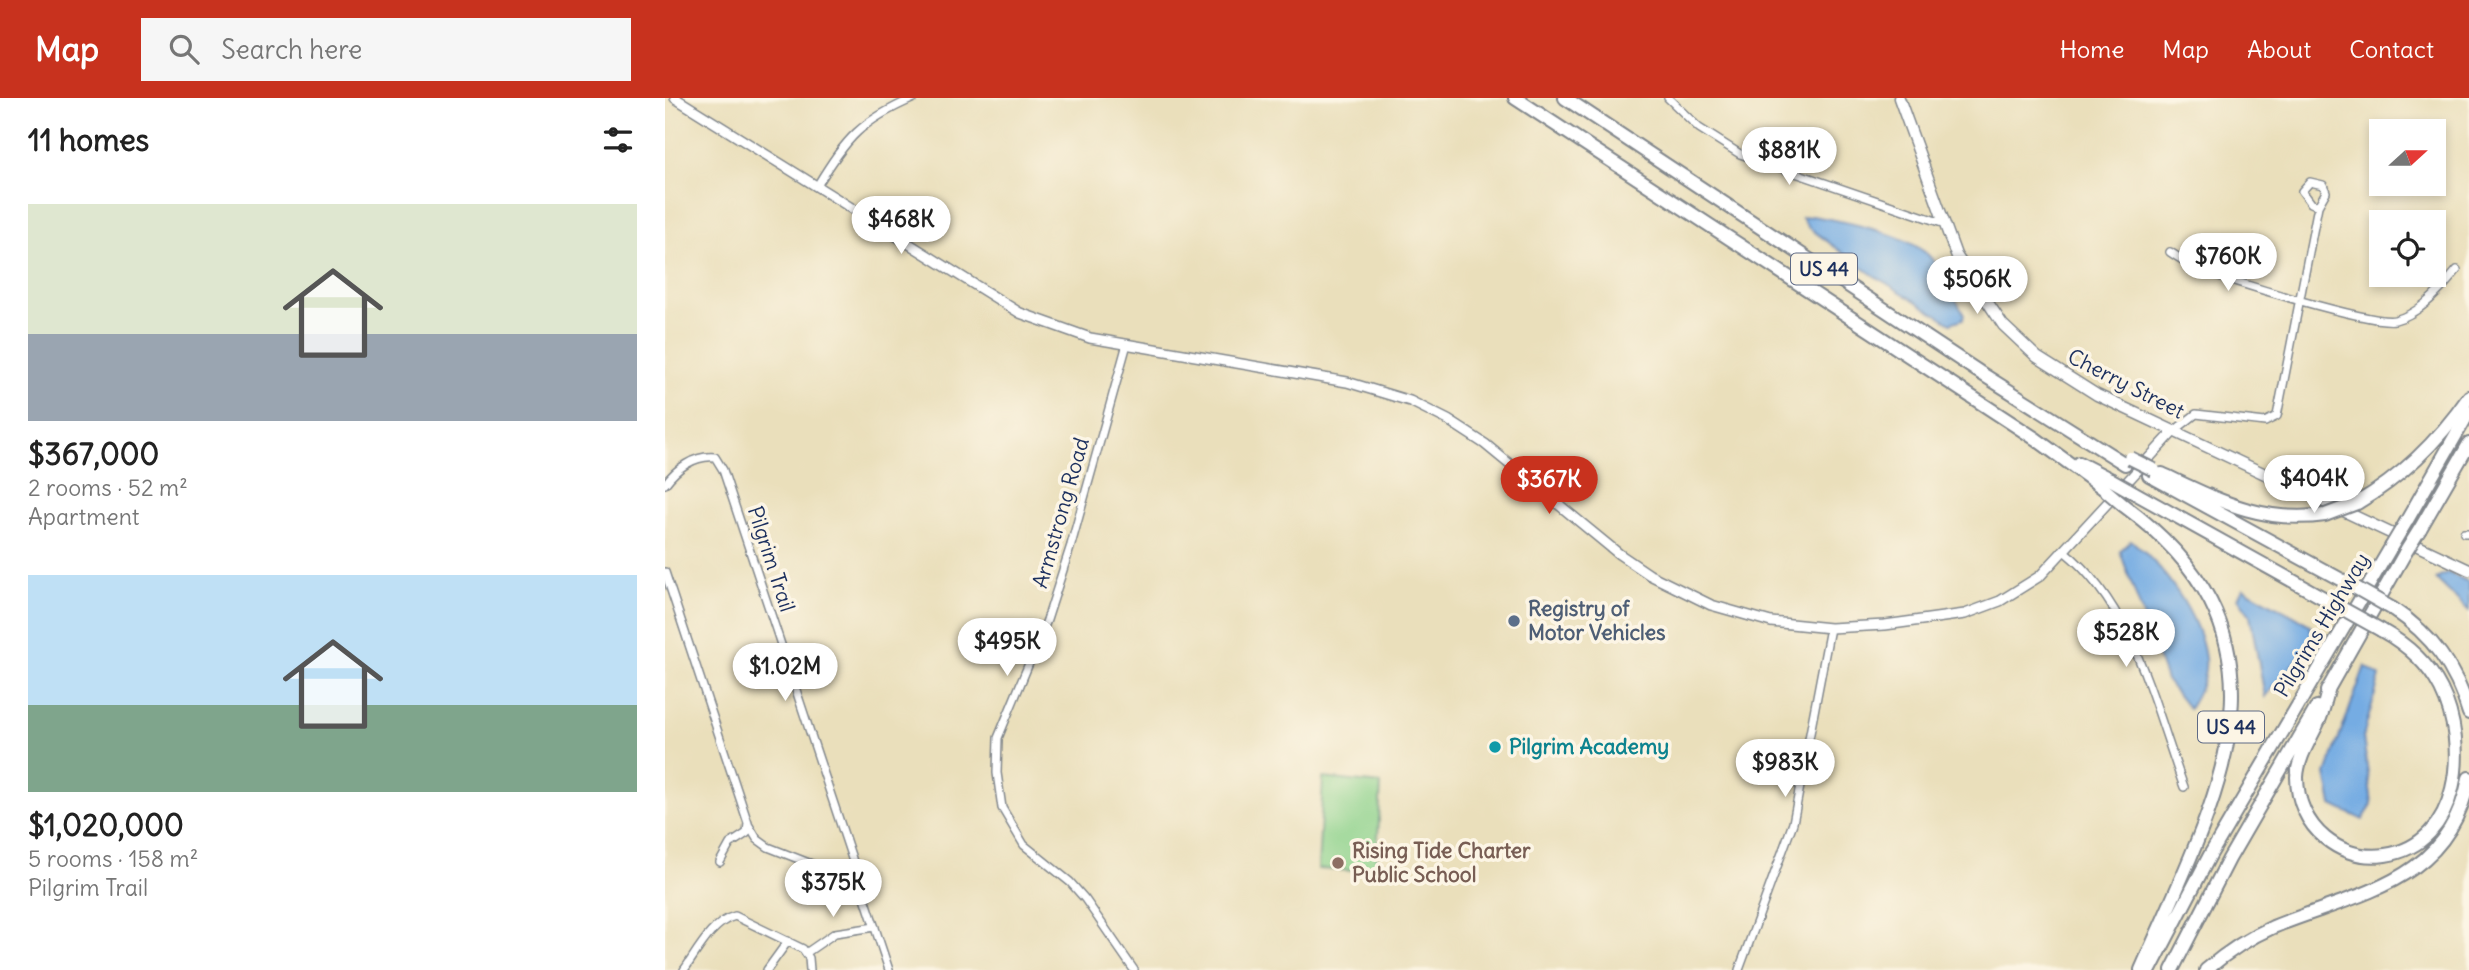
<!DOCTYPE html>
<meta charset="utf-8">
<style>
:root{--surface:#fff;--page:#f6f6f6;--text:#222;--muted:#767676;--accent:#c8321e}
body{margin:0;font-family:Delius,sans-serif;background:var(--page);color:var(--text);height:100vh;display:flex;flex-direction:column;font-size:26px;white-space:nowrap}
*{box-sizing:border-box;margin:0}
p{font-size:23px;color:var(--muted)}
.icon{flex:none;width:38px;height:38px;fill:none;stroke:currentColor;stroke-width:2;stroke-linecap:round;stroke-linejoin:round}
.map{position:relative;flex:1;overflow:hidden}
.panel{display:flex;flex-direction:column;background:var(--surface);width:665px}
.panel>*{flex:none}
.needle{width:46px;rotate:69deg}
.buttons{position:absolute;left:1704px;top:21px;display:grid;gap:14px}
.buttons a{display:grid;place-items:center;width:77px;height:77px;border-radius:0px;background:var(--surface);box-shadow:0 4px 10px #0003;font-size:35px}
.price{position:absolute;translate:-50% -60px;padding:0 16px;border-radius:24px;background:#fff;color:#222;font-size:23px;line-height:46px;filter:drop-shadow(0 2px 4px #0008)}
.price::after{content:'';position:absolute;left:50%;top:42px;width:21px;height:16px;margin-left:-10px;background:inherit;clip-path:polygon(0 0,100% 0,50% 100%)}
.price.on{background:var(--accent);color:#fff}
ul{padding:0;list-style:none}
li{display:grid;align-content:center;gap:14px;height:371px;padding:0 28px}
li span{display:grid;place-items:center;height:217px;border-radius:0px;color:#555}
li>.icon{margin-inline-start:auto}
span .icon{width:126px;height:126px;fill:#fffc;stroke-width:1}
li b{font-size:30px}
h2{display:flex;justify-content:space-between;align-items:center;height:84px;padding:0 28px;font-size:30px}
header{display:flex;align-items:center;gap:42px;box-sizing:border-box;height:98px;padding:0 35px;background:var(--accent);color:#fff}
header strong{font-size:33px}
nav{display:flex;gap:38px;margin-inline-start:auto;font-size:24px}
.search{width:490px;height:63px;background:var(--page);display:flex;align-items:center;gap:18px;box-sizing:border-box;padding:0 24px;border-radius:0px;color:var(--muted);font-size:26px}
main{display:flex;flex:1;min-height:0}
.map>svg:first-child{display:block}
.green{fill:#8dd28b;stroke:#548074;stroke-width:2}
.water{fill:#74ace3;stroke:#486ea0;stroke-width:2}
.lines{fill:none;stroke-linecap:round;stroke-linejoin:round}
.minor-casing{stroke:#82878c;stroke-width:10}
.tertiary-casing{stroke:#82878c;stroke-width:12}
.secondary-casing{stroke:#82878c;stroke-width:13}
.motorway-casing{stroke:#82878c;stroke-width:16}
.minor{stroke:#fff;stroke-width:7}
.tertiary{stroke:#fff;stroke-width:9}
.secondary{stroke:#fff;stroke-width:10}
.motorway{stroke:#fff;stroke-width:12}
.motorway-bridge-casing{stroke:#82878c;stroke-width:16;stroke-linecap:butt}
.motorway-bridge{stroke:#fff;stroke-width:12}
.service-dot{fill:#5c6f8a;stroke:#fcf5e5;stroke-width:2.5}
.culture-dot{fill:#0f9aa8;stroke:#fcf5e5;stroke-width:2.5}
.education-dot{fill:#8d6e63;stroke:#fcf5e5;stroke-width:2.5}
.labels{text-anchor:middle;stroke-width:7;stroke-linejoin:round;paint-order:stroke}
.shield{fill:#fcf5e5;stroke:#5e6a86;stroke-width:2}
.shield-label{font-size:19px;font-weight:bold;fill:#1b2f5e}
.street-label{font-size:21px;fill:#1b2f5e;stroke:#fcf5e5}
.service-label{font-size:21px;font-weight:bold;fill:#4e5e75;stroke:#fcf5e5;text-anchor:start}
.culture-label{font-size:21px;font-weight:bold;fill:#0d838f;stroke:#fcf5e5;text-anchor:start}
.education-label{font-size:21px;font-weight:bold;fill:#785e54;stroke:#fcf5e5;text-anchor:start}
</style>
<header>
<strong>Map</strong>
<div class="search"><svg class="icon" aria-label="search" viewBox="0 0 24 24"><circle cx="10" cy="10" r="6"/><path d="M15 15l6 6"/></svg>Search here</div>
<nav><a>Home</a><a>Map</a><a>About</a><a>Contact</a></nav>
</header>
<main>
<section class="panel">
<h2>11 homes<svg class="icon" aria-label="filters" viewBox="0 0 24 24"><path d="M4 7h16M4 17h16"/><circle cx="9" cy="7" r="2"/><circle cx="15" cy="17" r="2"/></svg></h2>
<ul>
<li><span style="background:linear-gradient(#dfe7d0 60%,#9aa5b1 0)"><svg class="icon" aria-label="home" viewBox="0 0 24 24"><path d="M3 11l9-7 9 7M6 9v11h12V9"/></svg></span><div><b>$367,000</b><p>2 rooms · 52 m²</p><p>Apartment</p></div></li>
<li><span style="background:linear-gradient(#bfe0f5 60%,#7fa58c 0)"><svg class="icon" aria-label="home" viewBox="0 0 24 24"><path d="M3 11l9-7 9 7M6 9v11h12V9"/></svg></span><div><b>$1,020,000</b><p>5 rooms · 158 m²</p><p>Pilgrim Trail</p></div></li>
</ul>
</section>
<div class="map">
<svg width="1804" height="872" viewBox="0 0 1804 872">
<rect width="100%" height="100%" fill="#fcf5e5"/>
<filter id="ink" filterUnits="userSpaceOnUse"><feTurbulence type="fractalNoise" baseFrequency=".0143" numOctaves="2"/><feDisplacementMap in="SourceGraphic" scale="14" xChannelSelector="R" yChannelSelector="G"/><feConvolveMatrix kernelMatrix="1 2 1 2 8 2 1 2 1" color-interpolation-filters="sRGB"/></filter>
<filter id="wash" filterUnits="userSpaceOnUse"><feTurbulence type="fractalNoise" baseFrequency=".00686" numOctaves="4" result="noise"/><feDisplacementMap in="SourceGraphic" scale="28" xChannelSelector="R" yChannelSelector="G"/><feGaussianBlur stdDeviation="1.57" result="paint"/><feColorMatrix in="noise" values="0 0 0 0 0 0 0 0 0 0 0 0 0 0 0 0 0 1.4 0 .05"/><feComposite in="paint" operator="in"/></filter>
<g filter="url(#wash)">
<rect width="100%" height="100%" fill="#eadfbb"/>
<!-- green -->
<path class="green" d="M658,680L716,686L711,774L653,771Z"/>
<!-- water -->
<path class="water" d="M1147,118C1179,123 1238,135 1262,156C1278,171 1288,197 1299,217L1298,221L1286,225L1208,177L1143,129L1137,120Z
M1466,442C1499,470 1534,516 1540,560C1542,577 1533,597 1524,611L1501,582L1455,453Z
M1783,475L1804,484V513L1771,481Z
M1578,490L1645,527L1648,543L1600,599L1585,517L1573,500Z
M1700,568L1715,578L1698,639L1707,706L1698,722L1667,707L1661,676Z"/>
</g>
<g filter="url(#ink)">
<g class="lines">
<defs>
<path id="minor" d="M1003,0L1034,30L1075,56L1277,125
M152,88C182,39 196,23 249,0
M1505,154C1514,160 1524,166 1533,170C1560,182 1709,227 1730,222C1755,216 1777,191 1792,172
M462,246L406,447L382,522L333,640L332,675L337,710L359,747L405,784L420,801L469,872
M1509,333L1531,316L1600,324L1612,318L1653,108L1661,94L1658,87L1645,84L1637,93L1646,105L1653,108
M0,386C11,371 29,357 50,359L58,372L224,872
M1799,435H1804
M1399,453C1469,509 1489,608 1519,689
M0,474L83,725L82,735L65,746L55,764
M83,726L92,741L103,749L195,785
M141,855L170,835L210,829
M19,872C32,854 47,824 70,818L138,851L144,860L145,872
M102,872L123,843
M1074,872L1128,725L1165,530"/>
<path id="tertiary" d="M10,0L355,215L425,240L682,284L745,303L783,322L820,346L954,456L985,477L1046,507L1106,524L1165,530L1220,527L1300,516L1335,503L1375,478L1509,333"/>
<path id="secondary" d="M1234,0L1291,157L1338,227L1372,259L1432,297L1804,472"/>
<path id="motorway" d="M850,0L1371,341L1438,390
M900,0L1314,274L1460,366
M1414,365L1445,381
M1497,376C1553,402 1597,426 1660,417
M1484,377L1684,486
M1468,394L1671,507
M1692,405C1737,379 1774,342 1804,299
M1458,407C1646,544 1549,703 1476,872
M1741,424L1804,314
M1755,431L1804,346
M1728,511C1767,537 1791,570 1804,615
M1664,589C1661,599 1659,610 1655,620C1647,639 1633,658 1632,679C1632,703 1642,725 1660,740C1677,754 1698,760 1720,757C1796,746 1804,647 1776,591C1763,565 1741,546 1716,532
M1662,593L1740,455
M1485,872L1545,757L1726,449
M1507,872L1564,761L1652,609
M1541,872C1561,855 1583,840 1608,829C1691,795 1784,786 1804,680"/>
</defs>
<!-- minor casing -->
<use href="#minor" class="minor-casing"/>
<!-- tertiary casing -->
<use href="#tertiary" class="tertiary-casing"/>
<!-- secondary casing -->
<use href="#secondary" class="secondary-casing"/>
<!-- motorway casing -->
<use href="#motorway" class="motorway-casing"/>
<!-- minor -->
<use href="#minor" class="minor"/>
<!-- tertiary -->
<use href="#tertiary" class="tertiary"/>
<!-- secondary -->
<use href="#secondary" class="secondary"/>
<!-- motorway -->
<use href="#motorway" class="motorway"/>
<defs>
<path id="motorway-bridge" d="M1465,360L1489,372
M1445,381L1468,394
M1438,390L1458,407
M1660,417L1692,405
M1726,449L1741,424
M1740,455L1755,431
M1684,486L1728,511
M1671,507L1716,532"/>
</defs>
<!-- motorway-bridge casing -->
<use href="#motorway-bridge" class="motorway-bridge-casing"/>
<!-- motorway-bridge -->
<use href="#motorway-bridge" class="motorway-bridge"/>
</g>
</g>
<!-- markers -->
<circle class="service-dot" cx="849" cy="523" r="7"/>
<circle class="culture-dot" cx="830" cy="649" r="7"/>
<circle class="education-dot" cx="673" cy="765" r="7"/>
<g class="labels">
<!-- shield labels -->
<g class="shield">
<rect x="1126" y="155.5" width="66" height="31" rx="5"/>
<rect x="1533" y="613.5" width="66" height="31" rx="5"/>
</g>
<g class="shield-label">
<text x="1159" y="178">US 44</text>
<text x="1566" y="636">US 44</text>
</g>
<!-- street labels -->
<g class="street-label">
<text transform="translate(1461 286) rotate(27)" y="7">Cherry Street</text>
<text transform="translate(396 415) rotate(-74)" y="7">Armstrong Road</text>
<text transform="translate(106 461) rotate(72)" y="7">Pilgrim Trail</text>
<text transform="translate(1657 527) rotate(-59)" y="7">Pilgrims Highway</text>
</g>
<!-- service labels -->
<g class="service-label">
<text x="863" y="518">Registry of<tspan x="863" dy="24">Motor Vehicles</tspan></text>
</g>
<!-- culture labels -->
<g class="culture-label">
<text x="844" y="656">Pilgrim Academy</text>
</g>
<!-- education labels -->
<g class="education-label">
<text x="687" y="760">Rising Tide Charter<tspan x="687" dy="24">Public School</tspan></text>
</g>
</g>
</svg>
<div class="buttons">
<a><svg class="needle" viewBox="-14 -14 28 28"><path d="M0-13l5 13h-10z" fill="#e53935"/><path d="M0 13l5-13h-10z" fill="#767676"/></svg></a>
<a><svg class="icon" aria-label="locate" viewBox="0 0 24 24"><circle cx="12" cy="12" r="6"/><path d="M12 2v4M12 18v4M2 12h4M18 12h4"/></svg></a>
</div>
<b class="price" style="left:1124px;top:89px">$881K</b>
<b class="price" style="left:236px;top:158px">$468K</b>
<b class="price" style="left:1563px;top:195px">$760K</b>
<b class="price" style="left:1312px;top:218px">$506K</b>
<b class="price" style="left:1649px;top:417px">$404K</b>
<b class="price on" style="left:884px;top:418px">$367K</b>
<b class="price" style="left:1461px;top:571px">$528K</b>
<b class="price" style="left:342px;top:580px">$495K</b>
<b class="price" style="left:120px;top:605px">$1.02M</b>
<b class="price" style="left:1120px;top:701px">$983K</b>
<b class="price" style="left:168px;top:821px">$375K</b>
</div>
</main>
